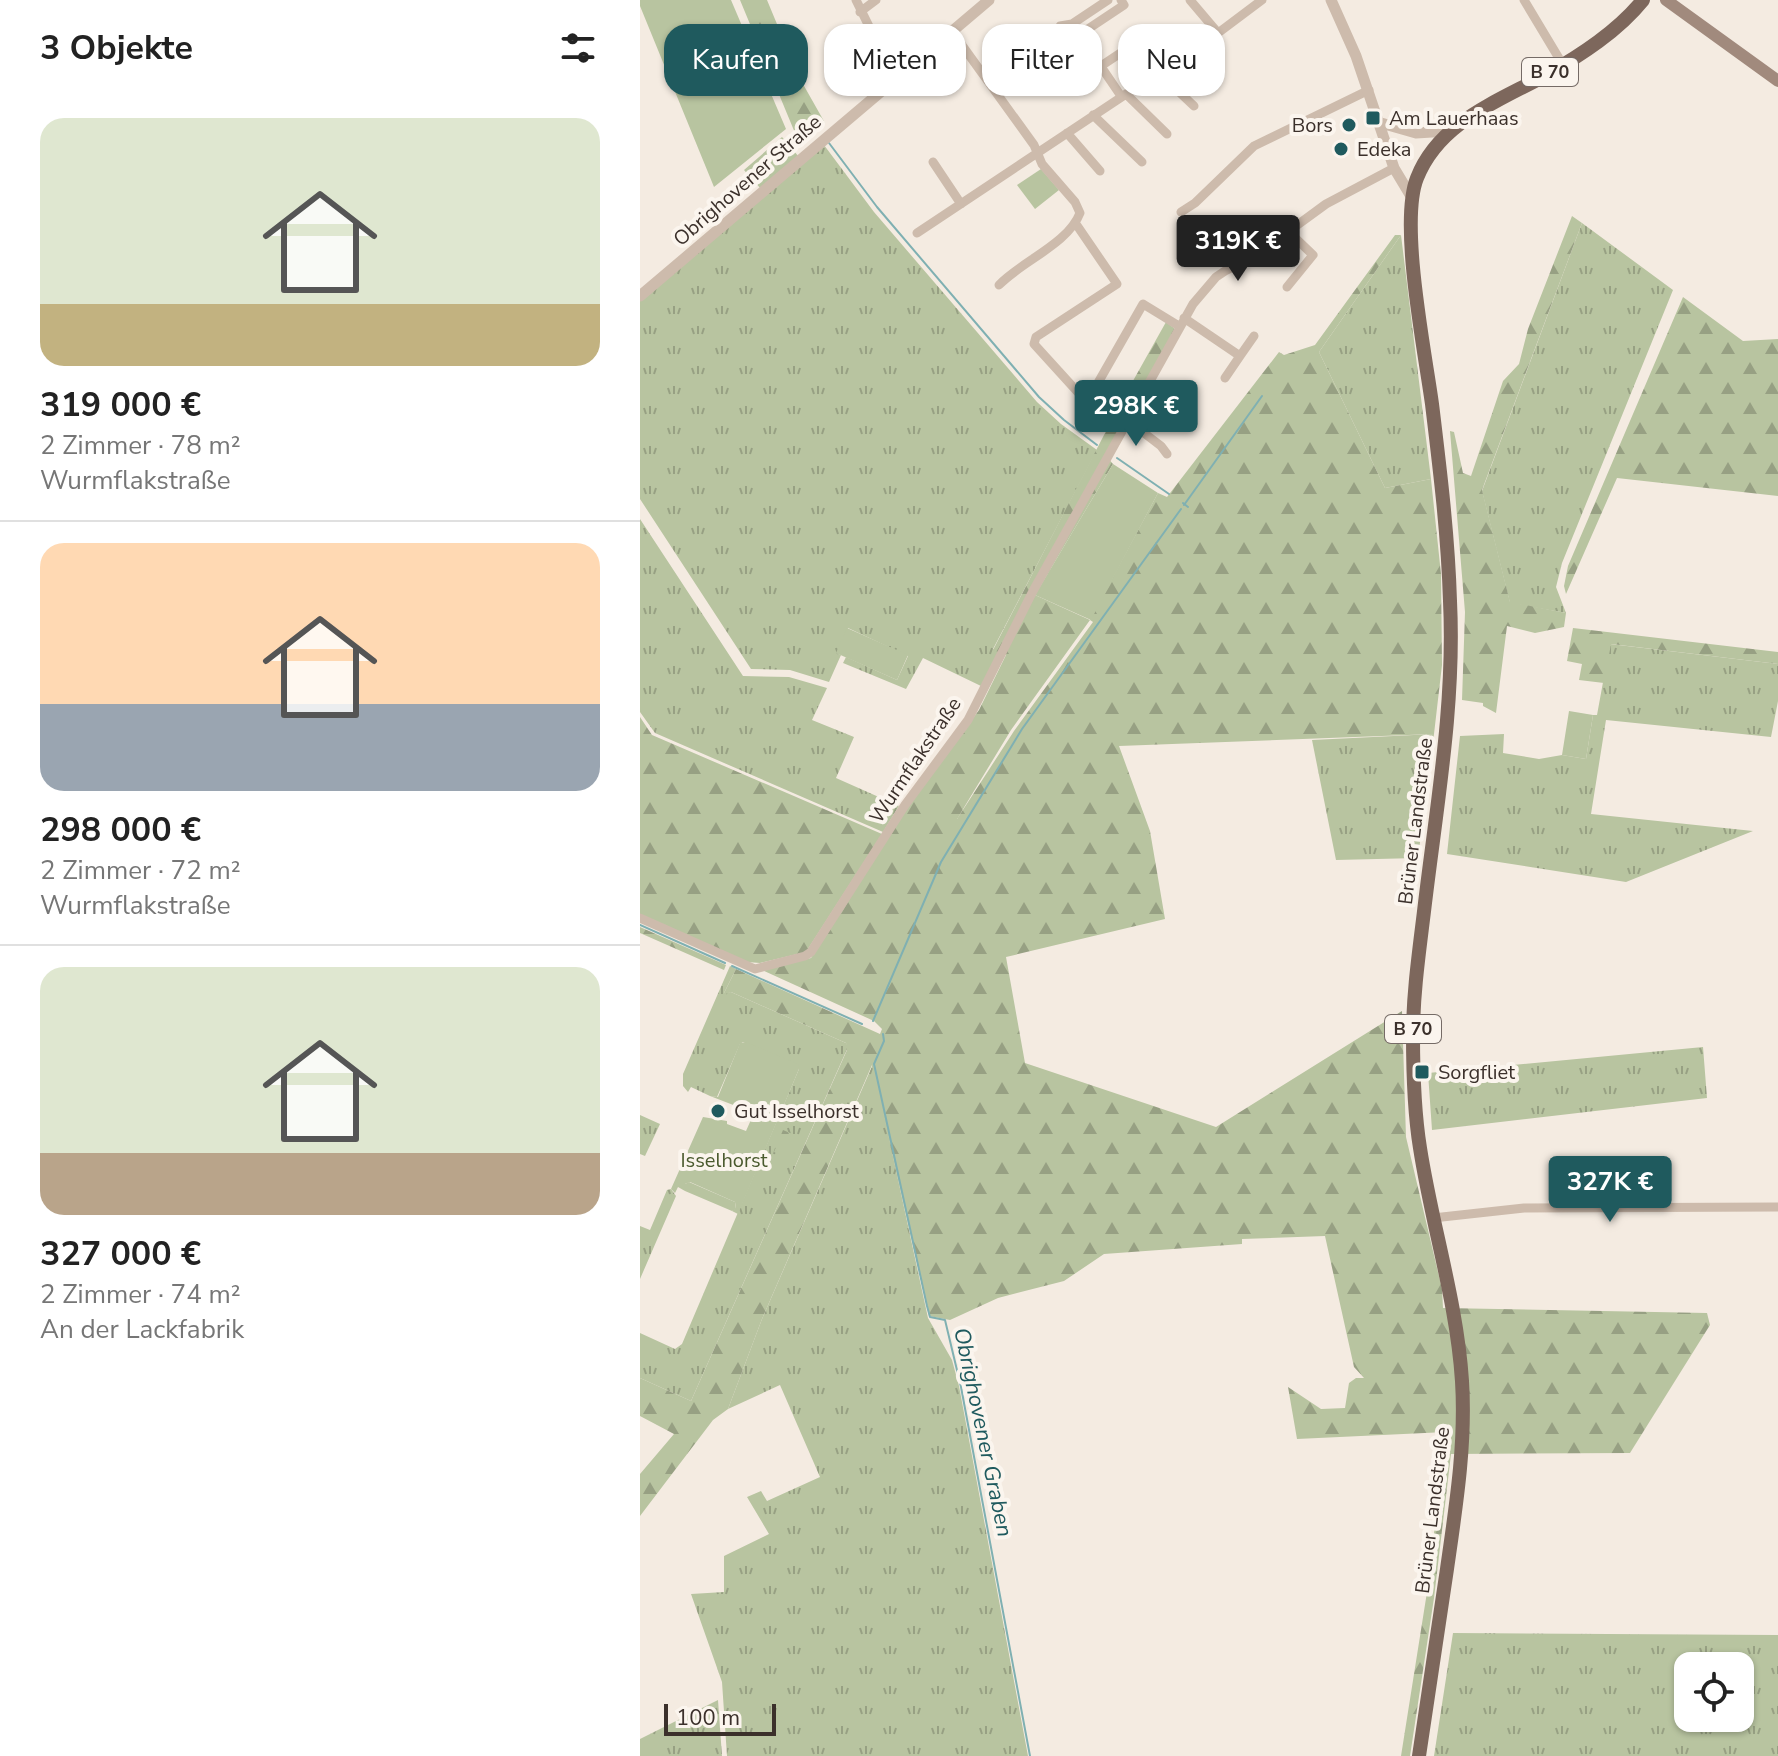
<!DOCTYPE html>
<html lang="de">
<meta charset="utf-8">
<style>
:root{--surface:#fff;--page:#f6f6f6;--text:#222;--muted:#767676;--line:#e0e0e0;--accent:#1f5a5e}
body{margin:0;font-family:"Nunito Sans",sans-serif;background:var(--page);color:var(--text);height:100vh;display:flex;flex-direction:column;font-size:30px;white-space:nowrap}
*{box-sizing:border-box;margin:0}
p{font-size:26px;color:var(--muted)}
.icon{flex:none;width:44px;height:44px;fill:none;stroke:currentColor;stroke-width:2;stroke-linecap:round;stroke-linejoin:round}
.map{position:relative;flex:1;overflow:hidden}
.side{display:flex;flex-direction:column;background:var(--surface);width:640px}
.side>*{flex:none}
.banner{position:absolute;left:24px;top:24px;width:760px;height:72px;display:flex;gap:16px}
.buttons{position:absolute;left:1034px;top:1652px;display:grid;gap:16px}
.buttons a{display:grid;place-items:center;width:80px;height:80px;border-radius:16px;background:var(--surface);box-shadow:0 2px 6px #0004;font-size:40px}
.scale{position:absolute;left:24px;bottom:20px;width:112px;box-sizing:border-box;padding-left:8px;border:4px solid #3b302b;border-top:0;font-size:22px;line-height:28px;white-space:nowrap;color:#3b302b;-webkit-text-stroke:6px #fbf5ee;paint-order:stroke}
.price{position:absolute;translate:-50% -68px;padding:0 18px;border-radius:8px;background:var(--accent);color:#fff;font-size:26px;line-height:52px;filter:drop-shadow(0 2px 4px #0008)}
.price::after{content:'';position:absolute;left:50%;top:48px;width:24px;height:18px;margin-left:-12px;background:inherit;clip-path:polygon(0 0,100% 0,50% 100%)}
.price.current{background:#222;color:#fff}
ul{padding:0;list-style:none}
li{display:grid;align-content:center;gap:16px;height:424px;padding:0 40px}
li+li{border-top:2px solid var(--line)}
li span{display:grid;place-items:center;height:248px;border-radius:24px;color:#555}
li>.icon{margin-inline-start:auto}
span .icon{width:144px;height:144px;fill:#fffc;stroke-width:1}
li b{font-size:34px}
h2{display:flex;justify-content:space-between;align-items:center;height:96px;padding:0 40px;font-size:34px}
.tag{padding:0 28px;border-radius:24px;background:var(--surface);box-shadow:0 2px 6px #0004;font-size:28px;line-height:72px}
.tag.current{background:var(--accent);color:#fff}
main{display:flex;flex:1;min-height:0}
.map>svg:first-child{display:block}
.grass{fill:url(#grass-tufts);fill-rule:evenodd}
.forest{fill:url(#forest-firs);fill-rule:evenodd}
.park{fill:#b8c4a0}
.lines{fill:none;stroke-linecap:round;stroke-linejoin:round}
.stream{stroke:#7fb0b2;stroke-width:2}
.minor{stroke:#cdbbac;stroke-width:9}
.tertiary{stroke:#cdbbac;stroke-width:11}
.secondary{stroke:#a18a7d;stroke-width:12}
.primary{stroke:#7d675c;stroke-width:14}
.poi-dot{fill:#1f5a5e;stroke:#fbf5ee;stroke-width:3}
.labels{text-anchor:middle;stroke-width:8;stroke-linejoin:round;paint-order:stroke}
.shield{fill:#fbf5ee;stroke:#756b66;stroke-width:2}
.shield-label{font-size:18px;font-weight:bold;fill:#3b302b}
.poi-label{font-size:20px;fill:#3b302b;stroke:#fbf5ee;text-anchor:start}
.street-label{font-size:20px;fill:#3b302b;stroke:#fbf5ee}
.park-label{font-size:20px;fill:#4a5a2e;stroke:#fbf5ee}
.water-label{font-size:22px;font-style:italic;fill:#1f5a5e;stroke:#fbf5ee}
</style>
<main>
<section class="side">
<h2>3 Objekte<svg class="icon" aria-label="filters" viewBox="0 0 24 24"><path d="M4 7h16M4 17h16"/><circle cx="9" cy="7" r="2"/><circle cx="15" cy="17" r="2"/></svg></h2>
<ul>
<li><span style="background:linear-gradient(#dfe7d0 75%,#c2b280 0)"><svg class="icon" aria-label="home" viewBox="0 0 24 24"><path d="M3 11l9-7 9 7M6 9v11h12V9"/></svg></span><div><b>319 000 €</b><p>2 Zimmer · 78 m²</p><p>Wurmflakstraße</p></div></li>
<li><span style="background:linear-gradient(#ffd9b3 65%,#9aa5b1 0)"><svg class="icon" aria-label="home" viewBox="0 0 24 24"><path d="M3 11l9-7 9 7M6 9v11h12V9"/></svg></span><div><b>298 000 €</b><p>2 Zimmer · 72 m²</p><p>Wurmflakstraße</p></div></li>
<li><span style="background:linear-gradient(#dfe7d0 75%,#b9a48a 0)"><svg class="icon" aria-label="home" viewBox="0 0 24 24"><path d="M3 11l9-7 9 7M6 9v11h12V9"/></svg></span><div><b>327 000 €</b><p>2 Zimmer · 74 m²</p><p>An der Lackfabrik</p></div></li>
</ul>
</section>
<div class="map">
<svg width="1138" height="1756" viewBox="0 0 1138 1756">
<defs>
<pattern id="grass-tufts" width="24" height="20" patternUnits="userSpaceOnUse" patternTransform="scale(2)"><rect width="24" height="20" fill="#b8c4a0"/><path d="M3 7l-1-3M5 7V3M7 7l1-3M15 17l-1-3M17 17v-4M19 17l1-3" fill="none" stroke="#97a083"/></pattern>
<pattern id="forest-firs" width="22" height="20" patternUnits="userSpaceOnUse" patternTransform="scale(2)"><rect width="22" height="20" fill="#b8c4a0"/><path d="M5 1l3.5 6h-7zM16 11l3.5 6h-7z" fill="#97a083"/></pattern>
</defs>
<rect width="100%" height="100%" fill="#f4ebe1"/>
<!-- grass -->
<path class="grass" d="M184,145L234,212L397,402L421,424L457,450L353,649L359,652L341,686L283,658L266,689L203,663L206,657L257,680L268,656L208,628L197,653L201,655L189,682L150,670L111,669L0,499V301Z
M942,223L1033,290L922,563L916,587L926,613L870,603L842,491Z
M761,235L791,479L745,488L679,352Z
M0,519L103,676L149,677L187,688L172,720L214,737L196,778L259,806L243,832L15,733L0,712Z
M970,644L1138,664V701L1131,737L966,720L951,814L1113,831L986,882L807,854L820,736L864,734L863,753L899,759L922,755L946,759L953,715H957Z
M794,734L778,858L696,860L672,740Z
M90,966L96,969L84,993L91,992L206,1043L208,1047L51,1401L0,1378V1333L35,1349L42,1344L159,1069L103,1042L100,1044L77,1097L70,1096L51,1087L48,1092L43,1086V1074Z
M1063,1047L1067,1098L792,1130L788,1073Z
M233,1064L288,1318L312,1360L319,1386L388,1756H87L82,1682L51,1594L84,1592V1556L129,1534L107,1497L121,1491L127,1501L180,1477L140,1385L88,1409L122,1319Z
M0,1115L20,1124L5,1156L0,1154Z
M49,1182L95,1202L96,1209L92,1211L45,1191V1184Z
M31,1189L36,1196L0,1279V1226L10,1230L27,1190Z
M813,1633L1138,1635V1756H794ZM1048,1666H1100V1718H1048Z
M78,1700L82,1756H0V1739Z"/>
<!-- forest -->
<path class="forest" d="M100,0H127L159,77L185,123L160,145Z
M932,216L942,223L842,490L870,602L926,613L924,627L895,633L867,626L856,713L843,706V703L822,700L825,612L810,431L814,432L823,473L831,476L863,381L879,364L888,329Z
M755,235H761L679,352L745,488L791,479L801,574L802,665L794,734L479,746L510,831L525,919L366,957L385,1063L576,1127L762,1011L766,1137L802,1289L803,1308L1067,1313L1070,1325L990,1453L811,1454L794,1598L770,1756H761L787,1592L806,1432L657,1439L648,1387L681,1409L705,1408L709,1383L716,1378H724L714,1367L685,1236L602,1239V1244L464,1254L424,1281L358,1298L310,1320L289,1316L232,1065L122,1319L88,1409L73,1420L0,1516V1474L34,1434L0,1416V1378L51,1401L207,1050L206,1043L91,992L83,995L96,969L240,1034L242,1029L234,1021L122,970L171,958L272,801L339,710L366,655L353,650L480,404L526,322L534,328V331L465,455L473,464L395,595L450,620L518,493L527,497L639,352L644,355L675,345ZM450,620L453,622L374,731L317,819L371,730Z
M1043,297L1103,341L1138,339V496L977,478L926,594L924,586L928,566Z
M933,628L1138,652V664L971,644L964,683L939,680L942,664L927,661Z
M0,717L12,735L242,834L166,952L120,963L107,962L0,914Z
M0,927L86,965L84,970L0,933Z
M143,1130L162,1138L153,1161L134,1152Z"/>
<!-- park -->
<path class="park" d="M0,0H91L146,129L74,187L0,6Z
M142,137L159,157L121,189L104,170Z
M401,169L419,190L395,209L377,185Z
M473,464L518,493L451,620L395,595Z
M207,628L268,655L257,680L196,653Z
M929,711L953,715L946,759L922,755Z
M106,1042L158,1064L159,1069L98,1214L92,1211L96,1208L95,1202L50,1182L45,1184V1191L38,1187L35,1193L31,1189L63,1117L87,1121V1124L106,1131L114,1113L70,1096L78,1097L100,1043Z"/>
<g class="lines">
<!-- stream -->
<path class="stream" d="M189,143L237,207L399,397L424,420L457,445
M477,458L529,494
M543,503L548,507
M544,505L622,396
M0,925L85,963
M92,966L222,1024
M233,1021L301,862L382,729L541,509
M243,1034L244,1041L234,1064L287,1306L290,1317L305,1320L321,1387L390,1756"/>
<!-- minor -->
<path class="minor" d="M216,0L255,79
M550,0L578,33
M884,0L923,65
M220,12L236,0
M432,24L481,96
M420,26L432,24L468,0
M311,30L394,145L402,164L435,202L440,213C428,244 382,261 359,285
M439,35L484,5L481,0
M461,66L503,38
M518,72L554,106
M486,94L527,134
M453,115L502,162
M427,133L460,171
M293,162L321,204
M541,212L555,203L614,146L729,90
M436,224L477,284L396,337L394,344L444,399L451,395L503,304L539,326
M277,233L578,33L622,0
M647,287L673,255L649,232
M544,318L600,356L585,378
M600,356L614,336
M487,420L521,446L527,454
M0,918L115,969L165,956L171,952L265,805L328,720L393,591L553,304L576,277L585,271L615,256L686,204L754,168
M793,1218L884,1208L1138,1207"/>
<!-- tertiary -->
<path class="tertiary" d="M691,0L716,56L754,168L772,198
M741,123L776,133L808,131
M0,296L349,0"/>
<!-- secondary -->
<path class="secondary" d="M1026,0L1138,81"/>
<!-- primary -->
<path class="primary" d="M779,1756C788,1694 798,1631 807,1569C816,1506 826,1444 822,1381C817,1302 792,1226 780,1148C774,1111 773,1072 773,1035C773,991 780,946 785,903C797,803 815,703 810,601C808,535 800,470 792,404C785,352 759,223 777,178C799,122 857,102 906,75C941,55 978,31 1003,0"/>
</g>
<!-- markers -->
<g class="poi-dot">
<rect x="725" y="110" width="16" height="16" rx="4"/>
<circle cx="709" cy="125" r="8"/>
<circle cx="701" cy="149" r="8"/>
<rect x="774" y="1064" width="16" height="16" rx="4"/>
<circle cx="78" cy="1111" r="8"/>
</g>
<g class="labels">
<!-- shield labels -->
<g class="shield">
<rect x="882" y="58" width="56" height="28" rx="6"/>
<rect x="745" y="1015" width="56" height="28" rx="6"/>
</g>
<g class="shield-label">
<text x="910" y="78">B 70</text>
<text x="773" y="1035">B 70</text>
</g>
<!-- poi labels -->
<g class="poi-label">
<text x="749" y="125">Am Lauerhaas</text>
<text x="693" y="132" text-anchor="end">Bors</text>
<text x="717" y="156">Edeka</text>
<text x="798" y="1079">Sorgfliet</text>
<text x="94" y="1118">Gut Isselhorst</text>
</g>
<!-- street labels -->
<g class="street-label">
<text transform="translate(107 180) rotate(-41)" y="7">Obrighovener Straße</text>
<text transform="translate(275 760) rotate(-56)" y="7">Wurmflakstraße</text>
<text transform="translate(775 821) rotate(-83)" y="7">Brüner Landstraße</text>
<text transform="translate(792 1510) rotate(-83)" y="7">Brüner Landstraße</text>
</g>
<!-- park labels -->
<g class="park-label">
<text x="84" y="1167">Isselhorst</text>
</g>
<!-- water labels -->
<g class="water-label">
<text transform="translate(344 1432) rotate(78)" y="8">Obrighovener Graben</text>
</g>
</g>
</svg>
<div class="buttons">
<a><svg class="icon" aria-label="locate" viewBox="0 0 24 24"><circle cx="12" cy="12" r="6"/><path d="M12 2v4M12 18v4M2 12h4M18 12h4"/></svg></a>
</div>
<div class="scale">100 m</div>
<b class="price current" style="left:598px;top:283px">319K €</b>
<b class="price" style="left:496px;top:448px">298K €</b>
<b class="price" style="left:970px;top:1224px">327K €</b>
<div class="banner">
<a class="tag current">Kaufen</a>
<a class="tag">Mieten</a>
<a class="tag">Filter</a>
<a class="tag">Neu</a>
</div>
</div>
</main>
